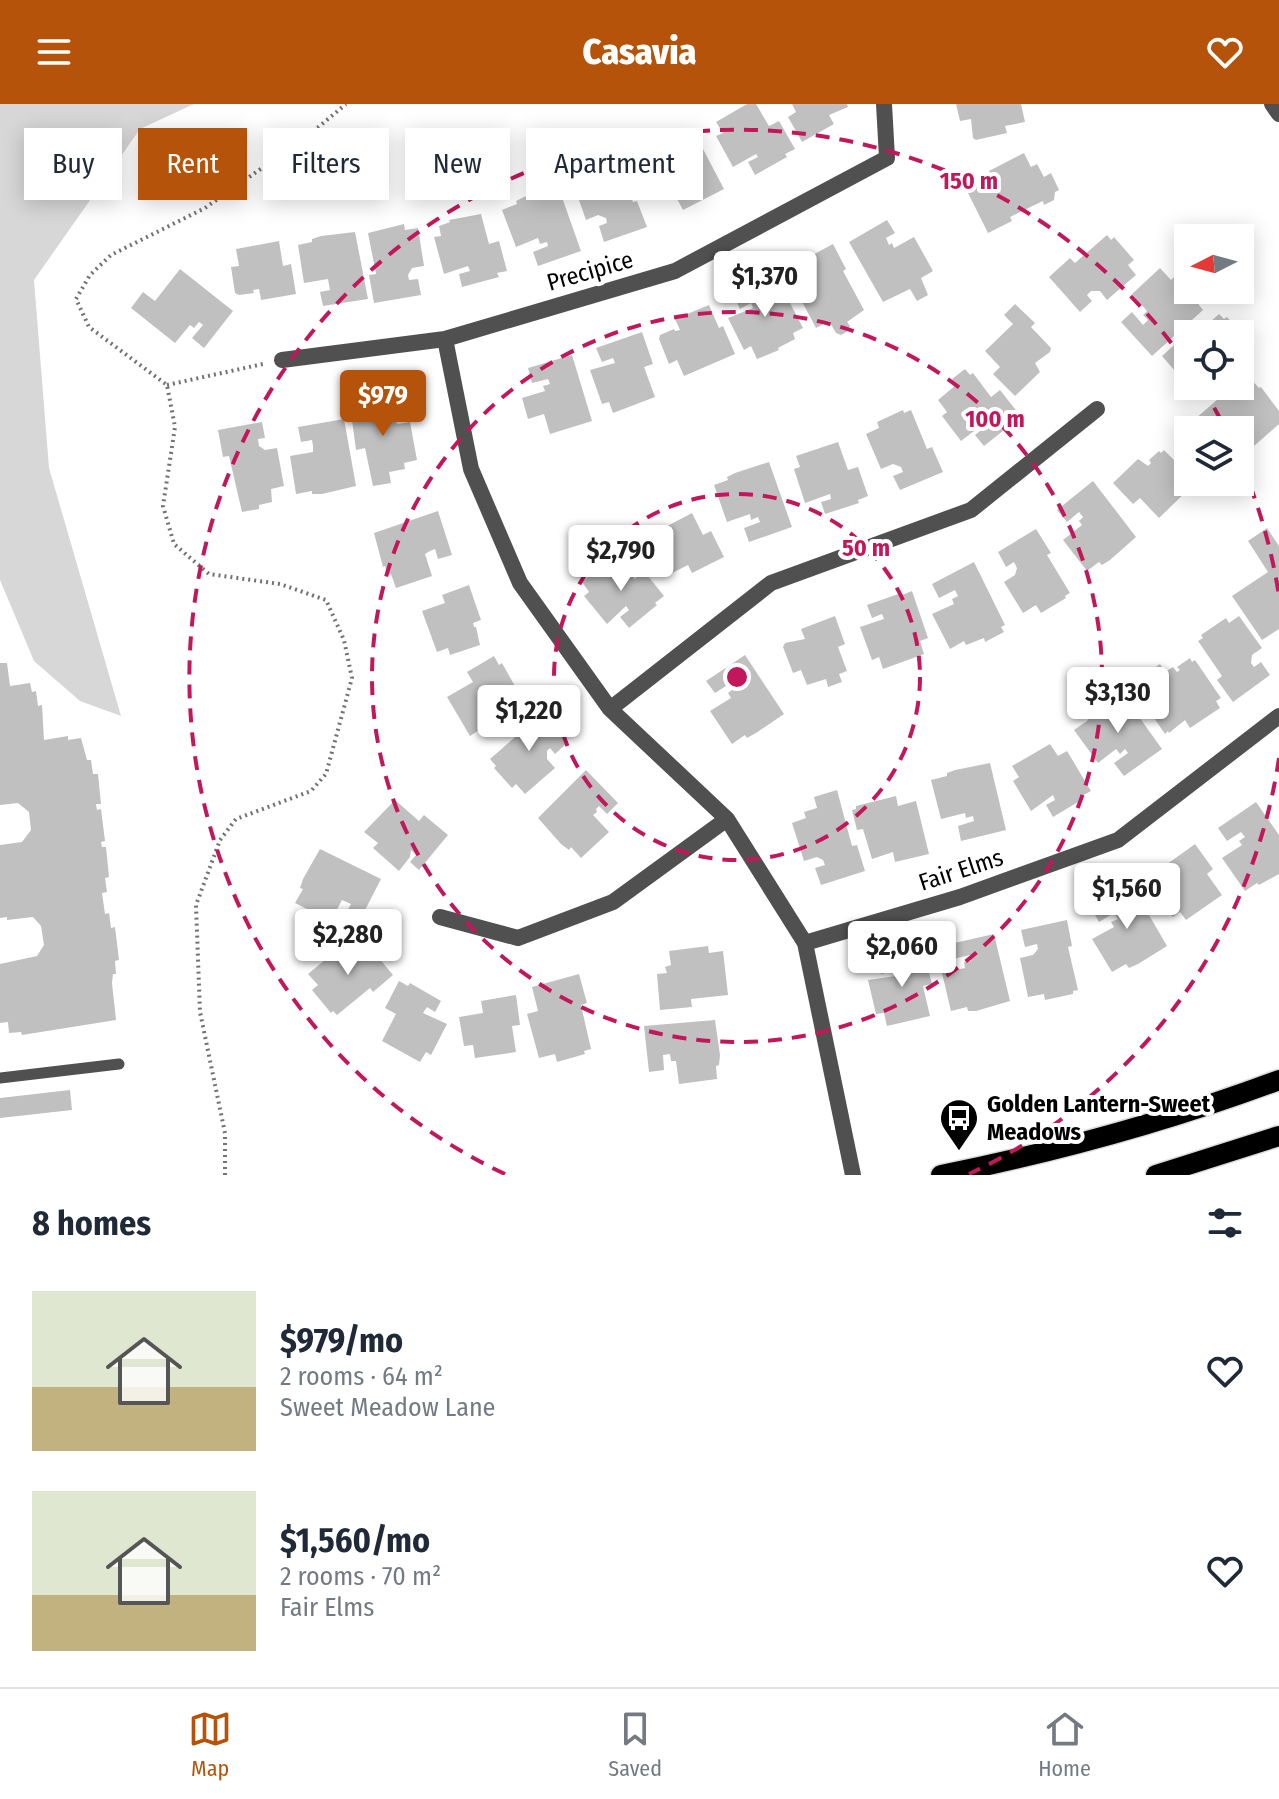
<!DOCTYPE html>
<meta charset="utf-8">
<style>
:root{--surface:#fff;--page:#f6f6f7;--text:#1f2937;--muted:#747a83;--line:#e0e1e3;--accent:#b45309}
body{margin:0;font-family:"Fira Sans Condensed",sans-serif;background:var(--page);color:var(--text);height:100vh;display:flex;flex-direction:column;font-size:30px;white-space:nowrap}
*{box-sizing:border-box;margin:0}
p{font-size:26px;color:var(--muted)}
.icon{flex:none;width:44px;height:44px;fill:none;stroke:currentColor;stroke-width:2;stroke-linecap:round;stroke-linejoin:round}
.map{position:relative;height:1071px;overflow:hidden}
.details{display:flex;flex-direction:column;background:var(--surface);flex:1}
.details>*{flex:none}
.guide{position:absolute;left:24px;top:24px;width:800px;height:72px;display:flex;gap:16px}
.needle{width:52px;rotate:264deg}
.buttons{position:absolute;left:1174px;top:120px;display:grid;gap:16px}
.buttons a{display:grid;place-items:center;width:80px;height:80px;border-radius:0px;background:var(--surface);box-shadow:0 4px 20px #0003;font-size:40px}
.price{position:absolute;translate:-50% -68px;padding:0 18px;border-radius:8px;background:#fff;color:#222;font-size:26px;line-height:52px;filter:drop-shadow(0 2px 4px #0008)}
.price::after{content:'';position:absolute;left:50%;top:48px;width:24px;height:18px;margin-left:-12px;background:inherit;clip-path:polygon(0 0,100% 0,50% 100%)}
.price.active{background:var(--accent);color:#fff}
ul{padding:0;list-style:none}
li{display:flex;align-items:center;gap:24px;height:200px;padding:0 32px}
li span{display:grid;place-items:center;flex:none;width:224px;height:160px;border-radius:0px;color:#555}
li>.icon{margin-inline-start:auto}
span .icon{width:96px;height:96px;fill:#fffc;stroke-width:1}
li b{font-size:34px}
h2{display:flex;justify-content:space-between;align-items:center;height:96px;padding:0 32px;font-size:34px}
.tag{padding:0 28px;border-radius:0px;background:var(--surface);box-shadow:0 4px 20px #0003;font-size:28px;line-height:72px}
.tag.active{background:var(--accent);color:#fff}
header{display:flex;justify-content:space-between;align-items:center;height:104px;padding:0 32px;background:var(--accent);color:#fff;font-size:36px;font-weight:800}
.menu{display:flex;justify-content:space-around;align-items:center;height:112px;border-top:2px solid var(--line);background:var(--surface);font-size:22px;color:var(--muted)}
.menu a{display:grid;justify-items:center;gap:4px}
.menu .active{color:var(--accent)}
.map>svg:first-child{display:block}
.green{fill:#d7d7d7}
.building{fill:#c0c0c0}
.lines{fill:none;stroke-linecap:round;stroke-linejoin:round}
.primary-casing{stroke:#dbdbdb;stroke-width:23}
.path{stroke:#727272;stroke-width:4;stroke-dasharray:2 4;stroke-linecap:butt}
.service{stroke:#505050;stroke-width:11}
.minor{stroke:#505050;stroke-width:16}
.primary{stroke:#000;stroke-width:20}
.ring{fill:none;stroke:#c2185b;stroke-width:4;stroke-dasharray:14 10}
.labels{text-anchor:middle;stroke-width:8;stroke-linejoin:round;paint-order:stroke}
.street-label{font-size:24px;fill:#000;stroke:#fff}
.poi-label{font-size:24px;font-weight:bold;fill:#000;stroke:#fff;text-anchor:start}
.centre{fill:#c2185b;stroke:#fff;stroke-width:4}
.ring-label{font-size:24px;text-anchor:middle;font-weight:bold;fill:#c2185b;stroke:#fff;stroke-width:8;stroke-linejoin:round;paint-order:stroke}
</style>
<header><svg class="icon" aria-label="menu" viewBox="0 0 24 24"><path d="M4 6h16M4 12h16M4 18h16"/></svg>Casavia<svg class="icon" aria-label="heart" viewBox="0 0 24 24"><path d="M12 20l-8-8c-3-5 5-10 8-4 3-6 11-1 8 4z"/></svg></header>
<div class="map">
<svg width="1279" height="1071" viewBox="0 0 1279 1071">
<rect width="100%" height="100%" fill="#fff"/>
<!-- green -->
<path class="green" d="M0,0H194L140,25L34,176L49,364L121,612L80,597L34,557L0,476Z"/>
<!-- building -->
<path class="building" d="M747,0H756L769,22L779,17L795,45L785,50L787,53L755,71L748,58L758,53L756,50L733,63L716,32L723,29L716,18Z
M792,0H847L848,3L829,11L834,20L802,38L788,13L796,8Z
M956,0H1021L1025,18L1005,22L1007,29L976,36L973,34L971,15L960,17Z
M692,24L724,85L683,106L676,93L691,85L689,80L683,84L680,79L659,90L639,51Z
M1024,49L1031,63L1037,60L1044,73L1051,69L1059,86L1055,88L1054,96L1044,101L1043,97L1010,113L1012,117L988,129L967,87L982,79L986,88L992,85L995,78L989,67Z
M611,58L613,61L618,59L633,98L637,97L647,123L604,138L599,122L607,119L606,114L598,111L586,116L573,79L587,74L585,68Z
M558,82L581,147L538,162L533,148L548,142L547,138L540,140L538,134L516,143L502,106L517,100L516,97L524,93Z
M481,110L489,140L499,137L507,167L497,169L499,173L462,183L459,170L470,167L468,162L444,170L434,133L441,132L439,122L450,118L449,116Z
M887,116L895,129L886,134L889,141L892,139L894,144L914,133L933,167L921,174L928,191L917,197L910,185L883,198L849,138Z
M404,120L405,126L418,124L424,162L412,164L408,171L409,176L418,175L421,191L374,199L369,171L376,170L368,129Z
M355,128L368,195L323,202L320,188L330,186L328,175L304,179L298,141L312,138V135L321,132Z
M1107,131L1111,136L1114,133L1134,156L1128,161L1136,171L1107,196L1100,187H1091L1087,191L1092,197L1080,208L1049,173L1070,154L1075,159Z
M279,137L283,162L291,160L296,190L261,196L259,185L253,186L254,189L239,191L235,189L231,163L239,162L236,145Z
M833,140L846,165L843,167L864,206L847,218L850,222L848,227L841,231L836,229L829,217L816,224L799,192L810,186L813,180L810,174L801,179L792,162Z
M1160,164L1171,176L1174,173L1182,179L1203,206L1152,252L1121,218L1132,208L1143,221L1148,216L1143,211L1147,207L1132,190Z
M180,165L233,207L204,244L192,234L203,221L199,218L194,224L190,221L175,239L131,204L143,188L155,197Z
M777,174L803,224L793,229L795,235L778,244L779,246L757,255L751,242L744,246L728,214L753,204L751,199L740,205L734,192L765,175L767,179Z
M1015,200L1035,219L1031,223L1051,244L1050,248L1035,259L1040,268L1015,292L993,270L1000,263L985,247L1013,220L1004,211Z
M709,201L719,224L723,222L735,250L684,272L677,256L669,260L659,235L660,231L674,225L675,227L680,226L675,215Z
M1219,210L1224,215L1227,213L1246,235L1241,240L1249,250L1240,258V230H1197Z
M642,228L653,260L644,263L655,293L613,309L609,298L602,300L590,266L615,259L613,254L602,258L596,244Z
M1182,234L1186,239L1188,237V282L1162,252Z
M572,251L592,317L550,330L544,310L528,315L522,294L545,287L543,282L550,280L548,275L532,279L528,264Z
M965,265L970,271L973,269L991,293L1000,286L1019,310L1011,316L1013,319L984,342L975,331L984,324L980,319L977,322L978,324L961,337L942,312L947,308L938,296L956,281L952,275Z
M1246,270L1259,284L1261,283L1279,307V320L1254,342L1239,325L1233,326L1231,323L1228,326H1204L1195,315L1233,282H1240V276Z
M397,292L400,309L391,310L392,316L398,320L410,318L417,356L404,359L405,365L389,368L391,379L373,382L365,344L356,346L350,301Z
M903,306L904,309L911,306L927,345L932,343L943,368L900,386L893,372L903,368L901,363L893,360L881,365L866,330L879,324L877,318Z
M344,315L356,382L322,390H312V387L296,390L290,352L313,348V342L312,336L301,338L298,323Z
M262,318L265,334L258,335L259,342L265,346L277,344L284,382L271,385L272,398L259,401V405L242,408L229,352L223,353L218,326Z
M838,338L848,366L858,363L868,392L858,396L859,399L825,410L821,398L831,395L830,390L805,399L794,365L800,363L796,352Z
M1164,346L1186,368L1180,374L1190,384L1159,414L1140,394L1133,400L1113,379L1138,355L1148,362L1151,359L1149,356L1159,347L1161,349Z
M769,358L792,423L749,438L744,424L760,418L758,413L751,416L750,410L727,418L714,381L728,376L727,373L735,369Z
M1093,377L1136,433L1110,456L1102,461L1099,458L1087,467L1063,436L1082,421L1079,417L1083,413L1079,408L1067,418L1057,406Z
M438,407L452,451L438,455L435,445L430,447L425,450L432,472L396,484L391,470L388,471L385,462L383,463L374,429Z
M692,409L703,431L711,427L724,453L692,469L688,461L666,472L652,444L659,440L654,429Z
M1267,424L1279,442V525L1262,536L1232,492L1268,468L1248,437Z
M1036,425L1051,449L1047,451L1070,489L1065,492L1066,494L1041,509L1036,501L1023,509L1004,478L1015,471L1017,464L1014,458L1006,463L998,448Z
M616,451L635,475L644,467L664,492L655,499L657,501L629,524L620,513L629,506L626,502L607,520L584,492L589,488L582,478Z
M974,458L1005,521L1001,523L1004,528L985,538L984,534L966,541L964,537L950,545L932,510L954,500L952,495L958,492L955,486L939,494L932,480Z
M469,481L481,516L473,519L474,523H476L480,541L450,551L448,544L437,548L422,507L445,499L442,491Z
M912,487L928,534L920,537L924,550L883,565L879,553L872,556L860,523L884,515L882,510L872,514L867,501L901,489L902,491Z
M835,512L845,540L838,543L847,567L839,570L842,578L828,583L826,575L807,581L801,566L793,569L783,543L785,539L805,535L801,525Z
M1239,512L1262,544L1252,551L1251,559L1254,563L1261,558L1270,571L1233,598L1217,576L1222,572L1198,537L1203,534L1201,531L1226,514L1229,519Z
M745,551L784,610L756,629L747,634L745,631L732,640L710,607L731,594L728,589L733,585L729,580L715,589L706,577Z
M494,552L499,561L502,559L520,591L509,598L503,588L497,591L513,613L482,631L479,626L470,632L447,593L473,578L467,568Z
M1190,554L1192,558L1195,556L1221,594L1216,597L1220,604L1190,624L1185,616L1169,629L1168,627L1165,630L1131,580L1160,560L1165,568L1173,563L1177,568L1180,566L1177,563Z
M0,559H7L10,582L30,579L32,588L36,587L38,602L42,601L44,636L68,632V636L81,634L87,656H91L93,670H98L101,700H96L97,706L101,705L105,737L101,738L102,743H106L109,773L105,774L107,788L102,789L105,810L109,809L111,824L115,823L119,856L115,857L116,870H113L112,879L116,916L22,931L21,928L9,929L8,918L0,919V860L37,852L44,841L41,822L33,813L7,816V813L0,814V741L22,738L31,726L29,708L18,699L0,701Z
M1122,589L1162,645L1124,672L1114,659L1128,649L1125,645L1120,650L1116,645L1098,659L1074,626L1087,617L1092,609Z
M538,605L567,639L555,650L550,644L547,647V655L555,664L525,690L516,680L512,684L494,664L496,662L490,655L521,628L517,624Z
M1050,640L1058,652L1067,647L1091,687L1082,692L1083,695L1053,713L1046,701L1055,696L1053,691L1031,707L1013,677L1019,673L1012,662Z
M990,659L1006,726L961,737L958,722L974,717L973,712L966,714L965,709L941,715L931,676L947,672V669L955,666Z
M586,666L618,699L607,710L599,702L596,705L597,708L593,711L609,728L581,754L571,743L569,746L561,740L538,714Z
M837,686L852,742L857,741L865,767L821,781L815,764L825,761L823,756L817,753L804,757L792,719L806,714L804,708L817,704L814,693Z
M896,692L898,702L916,697L929,750L895,758L893,748L872,755L863,725L857,726L852,706L856,705V702Z
M395,696L419,717L424,711L448,731L419,766L410,758L416,751L411,746L410,753L399,767L373,744L378,739L364,728Z
M1256,698L1279,731V770L1259,781L1257,779L1245,787L1222,754L1242,741L1239,737L1245,733L1241,728L1227,737L1218,724Z
M1195,740L1213,765L1207,770L1222,791L1186,816L1180,808L1173,813L1152,784L1167,772L1168,774L1172,771L1166,761Z
M320,745L381,775L360,816L346,809L351,800L342,796L331,817L295,799L303,785L300,784L303,775Z
M1131,780L1167,842L1138,860L1129,864L1126,860L1112,868L1092,835L1114,823L1111,818L1118,815L1114,809L1099,818L1091,804Z
M1067,816L1072,842L1068,843L1078,886L1073,887V890L1045,896L1044,890L1028,893L1020,854L1033,851L1038,845L1037,840L1025,843L1021,826Z
M994,830L1010,897L976,907H968L967,903L951,907L942,869L965,864L964,858L971,857L970,851L953,855L950,840Z
M364,836L393,871L373,888L370,884L337,911L333,907L331,909L312,886L318,881L308,870L337,846L345,855L354,856L357,853L351,846Z
M708,842L709,849L723,847L728,891L691,895L692,903L660,906L657,870L667,869L665,863L671,861L669,847Z
M913,848L914,852L924,849L932,880L923,882L930,912L887,922L884,909L876,910L868,876L896,872L895,867L881,870L878,857Z
M579,870L587,899L581,901L591,945L584,947L585,950L557,958L555,950L539,954L527,910L538,907L532,883Z
M399,877L408,882L410,879L441,897L435,908L427,903L423,909L447,920L431,951L426,948L420,958L382,937L396,910L385,904Z
M516,891L520,921L512,922L516,948L475,954L473,941L464,942L459,913L483,909L481,897Z
M715,916L720,951L719,961L716,962L717,975L679,980L676,957H671L670,950L663,951L664,966L649,968L644,922Z
M70,986L72,1006L0,1014V994Z"/>
<g class="lines">
<defs>
<path id="primary" d="M941,1071C1056,1048 1169,1017 1279,976
M1156,1071L1279,1032"/>
</defs>
<!-- primary casing -->
<use href="#primary" class="primary-casing"/>
<!-- path -->
<path class="path" d="M167,281L263,260
M225,1071V1029L200,908L196,801L220,736L236,715L311,687L326,670L352,574L344,536L326,496L280,480L209,470L174,440L163,402L175,323L167,281L89,223L76,195L90,171L111,151L205,104L309,31L346,0"/>
<!-- service -->
<path class="service" d="M0,974L119,960"/>
<!-- minor -->
<path class="minor" d="M1272,0L1279,10
M445,235L471,365L520,479L610,605L727,715L805,839L853,1071
M282,256L445,235L675,167L887,54L884,0
M610,605L771,479L971,406L1097,305
M440,813L518,834L613,798L727,715
M805,839L960,793L1118,736L1279,612"/>
<!-- primary -->
<use href="#primary" class="primary"/>
</g>
<!-- distance rings -->
<g class="ring">
<circle cx="737" cy="573" r="183"/>
<circle cx="737" cy="573" r="365"/>
<path d="M1279 654A548 548 0 0 1 969 1070M505 1070A548 548 0 1 1 1186 259M1202 283A548 548 0 0 1 1225 324M1241 359A548 548 0 0 1 1279 492"/>
</g>
<!-- icons -->
<defs>
<symbol id="bus-pin" viewBox="-11 -11 22 30"><path d="M0 17L-7.5 6A9.5 9.5 0 1 1 7.5 6Z" fill="#000" stroke="#fff"/><path d="M-5-6H5V4H4V6H2V4H-2V6H-4V4H-5ZM-3.5-4V0h7V-4ZM-3.5 1.2v1.5H-2V1.2ZM2 1.2v1.5H3.5V1.2Z" fill="#fff"/></symbol>
</defs>
<g fill-rule="evenodd">
<use href="#bus-pin" x="937" y="992" width="44" height="60"/>
</g>
<g class="labels">
<!-- street labels -->
<g class="street-label">
<text transform="translate(590 167) rotate(-16)" y="8">Precipice</text>
<text transform="translate(961 766) rotate(-18)" y="8">Fair Elms</text>
</g>
<!-- poi labels -->
<g class="poi-label">
<text x="987" y="1008">Golden Lantern-Sweet<tspan x="987" dy="28">Meadows</tspan></text>
</g>
</g>
<circle cx="737" cy="573" r="12" class="centre"/>
<g class="ring-label">
<text x="969" y="85">150 m</text>
<text x="995" y="323">100 m</text>
<text x="866" y="452">50 m</text>
</g>
</svg>
<div class="buttons">
<a><svg class="needle" viewBox="-14 -14 28 28"><path d="M0-13l5 13h-10z" fill="#e53935"/><path d="M0 13l5-13h-10z" fill="#747a83"/></svg></a>
<a><svg class="icon" aria-label="locate" viewBox="0 0 24 24"><circle cx="12" cy="12" r="6"/><path d="M12 2v4M12 18v4M2 12h4M18 12h4"/></svg></a>
<a><svg class="icon" aria-label="layers" viewBox="0 0 24 24"><path d="M12 4l9 5-9 5-9-5zM3 14l9 5 9-5"/></svg></a>
</div>
<b class="price" style="left:765px;top:215px">$1,370</b>
<b class="price active" style="left:383px;top:334px">$979</b>
<b class="price" style="left:621px;top:489px">$2,790</b>
<b class="price" style="left:1118px;top:631px">$3,130</b>
<b class="price" style="left:529px;top:649px">$1,220</b>
<b class="price" style="left:1127px;top:827px">$1,560</b>
<b class="price" style="left:348px;top:873px">$2,280</b>
<b class="price" style="left:902px;top:885px">$2,060</b>
<div class="guide">
<a class="tag">Buy</a>
<a class="tag active">Rent</a>
<a class="tag">Filters</a>
<a class="tag">New</a>
<a class="tag">Apartment</a>
</div>
</div>
<section class="details">
<h2>8 homes<svg class="icon" aria-label="filters" viewBox="0 0 24 24"><path d="M4 7h16M4 17h16"/><circle cx="9" cy="7" r="2"/><circle cx="15" cy="17" r="2"/></svg></h2>
<ul>
<li><span style="background:linear-gradient(#dfe7d0 60%,#c2b280 0)"><svg class="icon" aria-label="home" viewBox="0 0 24 24"><path d="M3 11l9-7 9 7M6 9v11h12V9"/></svg></span><div><b>$979/mo</b><p>2 rooms · 64 m²</p><p>Sweet Meadow Lane</p></div><svg class="icon" aria-label="heart" viewBox="0 0 24 24"><path d="M12 20l-8-8c-3-5 5-10 8-4 3-6 11-1 8 4z"/></svg></li>
<li><span style="background:linear-gradient(#dfe7d0 65%,#c2b280 0)"><svg class="icon" aria-label="home" viewBox="0 0 24 24"><path d="M3 11l9-7 9 7M6 9v11h12V9"/></svg></span><div><b>$1,560/mo</b><p>2 rooms · 70 m²</p><p>Fair Elms</p></div><svg class="icon" aria-label="heart" viewBox="0 0 24 24"><path d="M12 20l-8-8c-3-5 5-10 8-4 3-6 11-1 8 4z"/></svg></li>
</ul>
</section>
<nav class="menu">
<a class="active"><svg class="icon" aria-label="map" viewBox="0 0 24 24"><path d="M3 6l6-2 6 2 6-2v14l-6 2-6-2-6 2zM9 4v14M15 6v14"/></svg>Map</a>
<a><svg class="icon" aria-label="saved" viewBox="0 0 24 24"><path d="M7 4h10v16l-5-4-5 4z"/></svg>Saved</a>
<a><svg class="icon" aria-label="home" viewBox="0 0 24 24"><path d="M3 11l9-7 9 7M6 9v11h12V9"/></svg>Home</a>
</nav>
